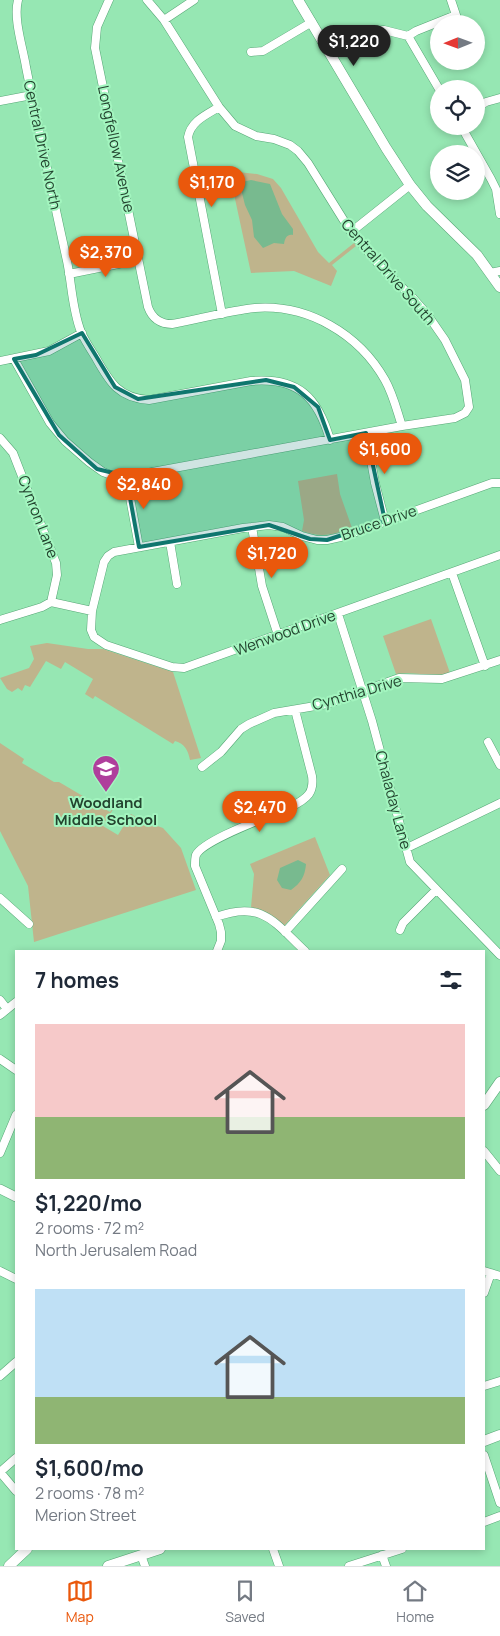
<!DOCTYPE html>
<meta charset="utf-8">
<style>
:root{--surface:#fff;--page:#f2f2f3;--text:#1f2937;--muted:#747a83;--line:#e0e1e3;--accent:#ea580c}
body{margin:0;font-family:Manrope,sans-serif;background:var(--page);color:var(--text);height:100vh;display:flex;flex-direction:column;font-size:19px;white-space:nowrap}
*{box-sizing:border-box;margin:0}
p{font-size:16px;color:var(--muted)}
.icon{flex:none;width:28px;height:28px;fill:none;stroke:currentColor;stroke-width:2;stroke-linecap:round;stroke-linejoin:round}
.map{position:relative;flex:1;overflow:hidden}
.drawer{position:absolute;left:15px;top:950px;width:470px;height:600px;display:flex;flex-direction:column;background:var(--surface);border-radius:0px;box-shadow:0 2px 8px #0003}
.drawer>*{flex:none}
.needle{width:32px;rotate:269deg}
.fabs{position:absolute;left:430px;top:15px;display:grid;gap:10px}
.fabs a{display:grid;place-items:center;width:55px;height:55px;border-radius:50%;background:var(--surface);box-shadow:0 2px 8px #0003;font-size:25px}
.price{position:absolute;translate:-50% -42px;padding:0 11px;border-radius:18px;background:var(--accent);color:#fff;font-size:16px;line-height:32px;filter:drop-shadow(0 1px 2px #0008)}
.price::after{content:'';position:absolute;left:50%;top:30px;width:15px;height:11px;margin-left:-8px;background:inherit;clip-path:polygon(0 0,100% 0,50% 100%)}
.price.on{background:#222;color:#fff}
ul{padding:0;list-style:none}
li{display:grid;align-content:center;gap:10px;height:265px;padding:0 20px}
li span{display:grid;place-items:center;height:155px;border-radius:0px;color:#555}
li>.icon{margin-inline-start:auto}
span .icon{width:90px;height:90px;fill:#fffc;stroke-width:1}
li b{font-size:21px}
h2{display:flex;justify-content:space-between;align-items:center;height:60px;padding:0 20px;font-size:21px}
.menu{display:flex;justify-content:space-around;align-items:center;height:70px;border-top:1px solid var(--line);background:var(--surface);font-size:14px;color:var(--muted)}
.menu a{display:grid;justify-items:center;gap:2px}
.menu .on{color:var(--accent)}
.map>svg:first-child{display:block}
.green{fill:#bfb48c}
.water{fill:#78ba8f}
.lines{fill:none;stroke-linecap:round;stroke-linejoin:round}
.minor-casing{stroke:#57a776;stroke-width:9}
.tertiary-casing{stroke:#57a776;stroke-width:10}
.secondary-casing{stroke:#57a776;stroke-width:11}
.minor{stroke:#fff;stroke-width:8}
.tertiary{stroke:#fff;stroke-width:9}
.secondary{stroke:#fff;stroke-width:10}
.marked{fill:#0f766e;fill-opacity:0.2;stroke:#0f766e;stroke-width:4;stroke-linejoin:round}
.labels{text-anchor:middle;stroke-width:4;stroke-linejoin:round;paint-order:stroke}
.street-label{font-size:15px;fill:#23442f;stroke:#a3f5bf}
.poi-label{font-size:15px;font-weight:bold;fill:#23442f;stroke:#a3f5bf}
</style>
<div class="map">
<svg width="500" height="1566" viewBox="0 0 500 1566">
<rect width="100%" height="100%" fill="#96e7b3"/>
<!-- green -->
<path class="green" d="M229,171L257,174L273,179L281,188L318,252L329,263L354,243L356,246L332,265L337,271L331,286L294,271L251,273Z
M337,474L340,494L352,528C332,535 322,538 302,531L304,520L298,481Z
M431,619L450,673C432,678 415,671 396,674L383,636Z
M47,643L88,649H103L173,672L201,758L190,760C188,750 185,744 175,741L173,744L95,696L93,699L85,694L93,679L65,662L61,669L46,661L30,687L25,685L22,691L18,688L12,692L7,689L0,678L29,668L34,659L30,646Z
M0,743L24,759L22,763L54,782H59L110,812L118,801L103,826L118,835L131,814L143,821L163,828L181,848L196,890L34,942L28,886L0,831Z
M315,837L330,875L284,926L264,911L251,907L254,874L250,864Z"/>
<!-- water -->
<path class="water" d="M251,180L270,184L282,214L293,229V235C287,234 285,238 284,244L274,243L263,248L254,237L252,220L245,205L241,189L242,182Z
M298,860L306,864C305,876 301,883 291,890L282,888L277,880L280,868Z"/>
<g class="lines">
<defs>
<path id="minor" d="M18,0C13,19 23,48 26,67C39,132 53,197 67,261C72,285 72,309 81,332C85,341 91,350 96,358C110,383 119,398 149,400L251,381C298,377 318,397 330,440
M109,0L97,27L95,48L148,307C152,318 160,324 172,324C200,319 227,311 255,308C308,304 359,334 385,380C393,394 397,411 402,426
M164,20L194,0
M408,36L416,31L456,15L451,0
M321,37L384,30L408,36L439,89
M251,52L263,51L312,22
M0,101L32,95
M219,107C206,115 191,121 188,137L222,314
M476,108L486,102L500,98
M461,126L491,179L496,189L500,214
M351,232L410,185
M490,273L500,271
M69,274L138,260
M14,359L50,423L65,441L89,462L103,472L114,476L136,475L402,426L455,418L465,413L469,407L465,380L445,340L427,314L411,296L380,266L351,232L308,163L298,151L290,145L274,139L256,136L235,126L219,107L164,20L147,0
M0,361L49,351L82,333
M366,433L375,483L385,521
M0,438L13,453L56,563L57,575L51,602
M126,476L139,547
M500,483H492L345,536L327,540H317L302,536L283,527L269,525L243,528L114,552L108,556L104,562L92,611L91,630L94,637L106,645L172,667L184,668L500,555
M252,527L262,586L278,635
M170,542L177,584
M452,573L485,666
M338,614L372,721L410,862L500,955
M0,620L42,607L51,602L92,611
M488,742L500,765
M202,767L221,752L241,729L249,724L274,713L327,704L399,678L442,679L500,660
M407,848L500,803
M0,898L29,924
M216,917C262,900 274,922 305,951
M400,930L403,923L436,890
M285,932L342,869
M217,951L221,941V932L219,924L195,866C195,863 195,858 196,855C203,840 268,817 286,809C294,805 303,802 309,794C313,788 313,783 312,776L295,710
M0,1000L7,1009
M0,1015L16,1002
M0,1059L16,1070
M484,1151L500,1171
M0,1153L16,1115
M0,1271L16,1279
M484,1271L500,1276
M484,1293L491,1273
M0,1376L16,1362
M484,1386L500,1381
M484,1455L500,1503
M0,1472L16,1491
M0,1472L16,1458
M484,1522L500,1516
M273,1549L279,1566
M141,1555L145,1566
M382,1555L386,1566
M349,1566L402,1549"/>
<path id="tertiary" d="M0,1189L16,1197"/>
<path id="secondary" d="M298,0L386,148L410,185L427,206L477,255L500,287
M484,1105L500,1082
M484,1441L500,1435
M9,1566L27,1549
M108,1566L160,1549"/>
</defs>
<!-- minor casing -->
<use href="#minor" class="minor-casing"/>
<!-- tertiary casing -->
<use href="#tertiary" class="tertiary-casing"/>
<!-- secondary casing -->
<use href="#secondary" class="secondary-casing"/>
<!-- minor -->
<use href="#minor" class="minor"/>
<!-- tertiary -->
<use href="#tertiary" class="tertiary"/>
<!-- secondary -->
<use href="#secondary" class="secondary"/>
</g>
<!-- marked area -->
<path class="marked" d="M82,333L115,387L138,399L266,380L294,387L318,407L330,440L366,433L385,521L327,540L310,539L269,525L139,547L126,476L97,469L59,435L14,359L36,355Z"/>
<!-- icons -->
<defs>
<symbol id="school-pin" viewBox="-11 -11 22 30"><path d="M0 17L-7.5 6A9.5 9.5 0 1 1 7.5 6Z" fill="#af3f9c" stroke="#a3f5bf"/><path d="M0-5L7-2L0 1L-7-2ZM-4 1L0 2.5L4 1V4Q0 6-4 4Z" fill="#fff"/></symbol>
</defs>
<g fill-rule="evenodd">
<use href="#school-pin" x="90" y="753" width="32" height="43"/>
</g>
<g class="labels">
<!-- street labels -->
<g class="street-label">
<text transform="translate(42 145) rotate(78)" y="5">Central Drive North</text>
<text transform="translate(116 149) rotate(78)" y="5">Longfellow Avenue</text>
<text transform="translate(388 272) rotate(49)" y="5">Central Drive South</text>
<text transform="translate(38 517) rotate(69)" y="5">Cynron Lane</text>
<text transform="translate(379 523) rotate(-19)" y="5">Bruce Drive</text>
<text transform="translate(285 633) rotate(-20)" y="5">Wenwood Drive</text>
<text transform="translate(357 693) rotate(-16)" y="5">Cynthia Drive</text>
<text transform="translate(393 800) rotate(75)" y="5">Chaladay Lane</text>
</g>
<!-- poi labels -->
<g class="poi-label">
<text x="106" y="808">Woodland<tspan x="106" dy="17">Middle School</tspan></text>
</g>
</g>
</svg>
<div class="fabs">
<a><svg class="needle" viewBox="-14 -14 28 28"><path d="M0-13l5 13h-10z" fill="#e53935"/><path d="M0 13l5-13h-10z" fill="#747a83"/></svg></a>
<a><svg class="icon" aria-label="locate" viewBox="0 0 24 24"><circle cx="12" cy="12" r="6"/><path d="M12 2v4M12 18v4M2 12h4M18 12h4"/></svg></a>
<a><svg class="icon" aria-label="layers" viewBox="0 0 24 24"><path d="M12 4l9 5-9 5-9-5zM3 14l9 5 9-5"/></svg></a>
</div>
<b class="price on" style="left:354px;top:67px">$1,220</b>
<b class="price" style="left:212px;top:208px">$1,170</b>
<b class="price" style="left:106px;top:278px">$2,370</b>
<b class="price" style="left:385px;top:475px">$1,600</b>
<b class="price" style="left:144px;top:510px">$2,840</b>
<b class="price" style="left:272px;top:579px">$1,720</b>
<b class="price" style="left:260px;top:833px">$2,470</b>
<section class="drawer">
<h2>7 homes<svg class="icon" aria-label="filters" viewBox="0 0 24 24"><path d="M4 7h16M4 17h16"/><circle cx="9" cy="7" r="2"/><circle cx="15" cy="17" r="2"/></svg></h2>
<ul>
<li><span style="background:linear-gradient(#f6c9c9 60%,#8fb573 0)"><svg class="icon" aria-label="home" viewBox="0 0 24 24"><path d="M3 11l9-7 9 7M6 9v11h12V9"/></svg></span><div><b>$1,220/mo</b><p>2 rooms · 72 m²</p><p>North Jerusalem Road</p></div></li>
<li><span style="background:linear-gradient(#bfe0f5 70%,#8fb573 0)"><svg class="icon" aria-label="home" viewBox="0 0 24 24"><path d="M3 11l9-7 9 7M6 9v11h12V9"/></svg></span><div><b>$1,600/mo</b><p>2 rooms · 78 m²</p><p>Merion Street</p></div></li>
</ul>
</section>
</div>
<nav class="menu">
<a class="on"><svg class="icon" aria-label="map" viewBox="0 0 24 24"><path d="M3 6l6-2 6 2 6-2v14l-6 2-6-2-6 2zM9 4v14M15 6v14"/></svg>Map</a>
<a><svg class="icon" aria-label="saved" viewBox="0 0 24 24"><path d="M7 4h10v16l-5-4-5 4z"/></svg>Saved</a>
<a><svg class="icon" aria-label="home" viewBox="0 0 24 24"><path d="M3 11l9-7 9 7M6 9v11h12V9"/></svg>Home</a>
</nav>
